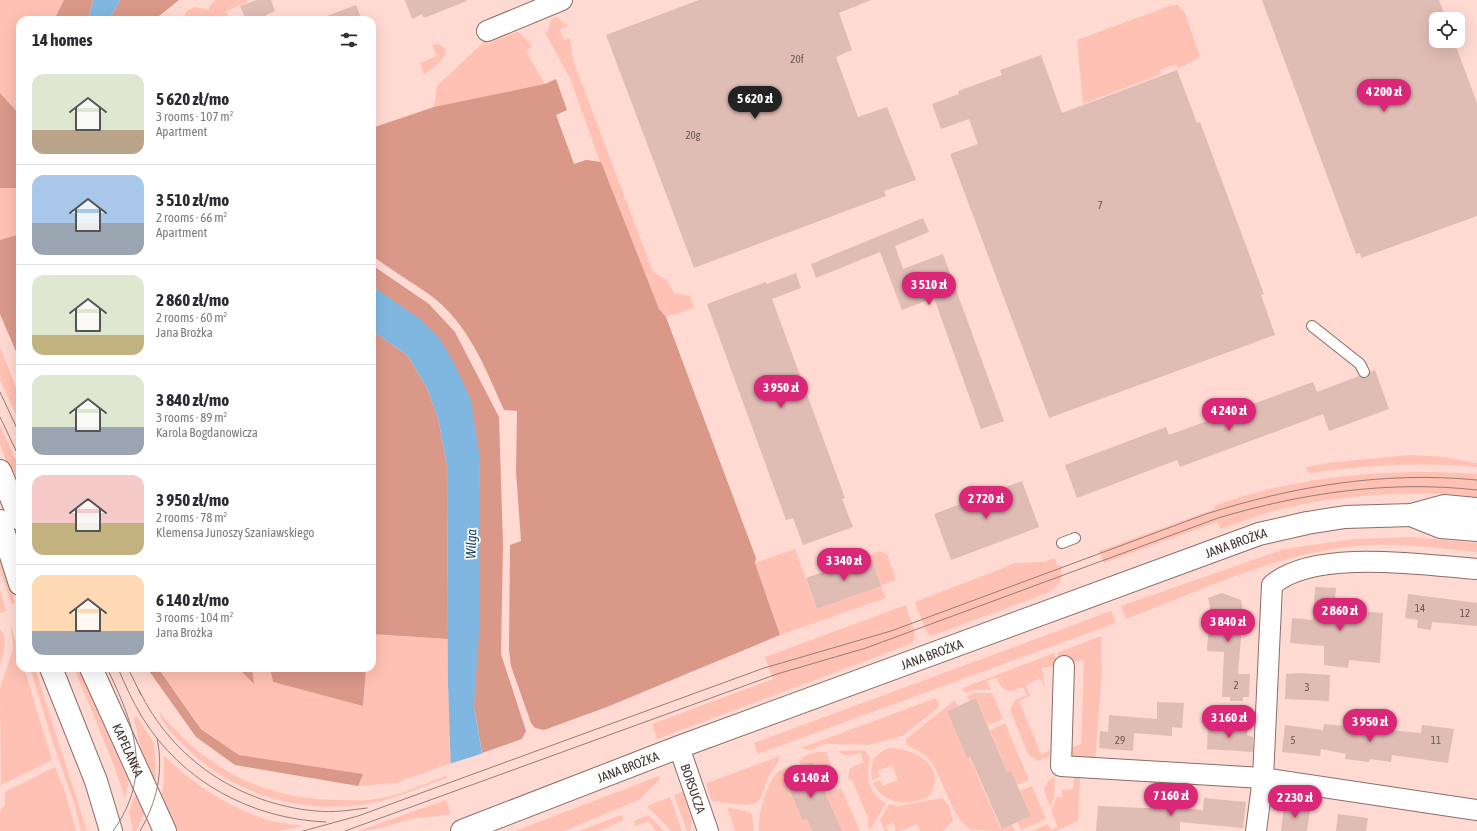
<!DOCTYPE html>
<meta charset="utf-8">
<style>
:root{--surface:#fff;--page:#f2f2f3;--text:#2b2b33;--muted:#7c7c81;--line:#e1e1e2;--accent:#db2777}
body{margin:0;font-family:"Asap Condensed",sans-serif;background:var(--page);color:var(--text);height:100vh;display:flex;flex-direction:column;font-size:15px;white-space:nowrap}
*{box-sizing:border-box;margin:0}
p{font-size:13px;color:var(--muted)}
.icon{flex:none;width:22px;height:22px;fill:none;stroke:currentColor;stroke-width:2;stroke-linecap:round;stroke-linejoin:round}
.map{position:relative;flex:1;overflow:hidden}
.side{position:absolute;left:16px;top:16px;width:360px;height:656px;display:flex;flex-direction:column;background:var(--surface);border-radius:12px;box-shadow:0 4px 16px #0002}
.side>*{flex:none}
.fabs{position:absolute;left:1429px;top:12px;display:grid;gap:8px}
.fabs a{display:grid;place-items:center;width:36px;height:36px;border-radius:8px;background:var(--surface);box-shadow:0 4px 16px #0002;font-size:20px}
.price{position:absolute;translate:-50% -34px;padding:0 9px;border-radius:14px;background:var(--accent);color:#fff;font-size:13px;line-height:26px;filter:drop-shadow(0 1px 2px #0008)}
.price::after{content:'';position:absolute;left:50%;top:24px;width:12px;height:9px;margin-left:-6px;background:inherit;clip-path:polygon(0 0,100% 0,50% 100%)}
.price.current{background:#222;color:#fff}
ul{padding:0;list-style:none}
li{display:flex;align-items:center;gap:12px;height:100px;padding:0 16px}
li+li{border-top:1px solid var(--line)}
li span{display:grid;place-items:center;flex:none;width:112px;height:80px;border-radius:12px;color:#555}
li>.icon{margin-inline-start:auto}
span .icon{width:48px;height:48px;fill:#fffc;stroke-width:1}
li b{font-size:17px}
h2{display:flex;justify-content:space-between;align-items:center;height:48px;padding:0 16px;font-size:17px}
.map>svg:first-child{display:block}
.green{fill:#ffc1b3}
.forest{fill:#da9889}
.water{fill:#80b7e0}
.pier{fill:#ffdad2}
.building{fill:#dfbcb4}
.lines{fill:none;stroke-linecap:round;stroke-linejoin:round}
.service-casing{stroke:#8c6c65;stroke-width:12}
.minor-casing{stroke:#8c6c65;stroke-width:22}
.secondary-casing{stroke:#8c6c65;stroke-width:24}
.service{stroke:#fff;stroke-width:10}
.minor{stroke:#fff;stroke-width:20}
.secondary{stroke:#fff;stroke-width:22}
.tram{stroke:#957d77;stroke-width:1}
.labels{text-anchor:middle;stroke-width:3.5;stroke-linejoin:round;paint-order:stroke}
.number-label{font-size:11px;fill:#6a5752}
.street-label{font-size:13px;fill:#433531;stroke:#fff}
.water-label{font-size:14px;font-style:italic;fill:#1a4461;stroke:#fff}
</style>
<div class="map">
<svg width="1477" height="831" viewBox="0 0 1477 831">
<rect width="100%" height="100%" fill="#ffdad2"/>
<!-- green -->
<path class="green" d="M0,0H64L54,20H20V47L17,58L20,61V115L0,93Z
M216,0H247L248,2L226,11L229,20H182L187,11L194,7L209,10L211,4Z
M1172,5H1178L1185,13L1200,57L1178,69L1176,64L1160,70L1161,74L1083,104L1077,40Z
M558,17L564,24L567,23L568,26L560,29L564,40L570,38L573,60L653,272L667,280L674,293L690,296L694,308L666,317L659,309L499,337L434,107L437,86L489,37L487,45L493,41L517,32L520,33L532,46L526,51L545,84L574,164L586,160L600,162L570,78L545,33L548,31L550,22L553,18Z
M439,44L446,49C446,60 432,68 424,75L420,63L437,56L432,45Z
M0,188H20V234L0,240Z
M0,347L20,397V423L0,380Z
M0,426L20,469V496L0,445Z
M1410,455L1443,457L1477,463V467C1421,462 1366,465 1311,473L1308,472L1306,467L1335,462Z
M1436,472L1477,474V497C1423,490 1352,494 1299,505C1272,510 1246,520 1221,529L1217,522L1104,563L1099,551L1215,509L1214,506C1285,480 1361,471 1436,472Z
M1411,537L1477,543V552C1434,548 1390,541 1347,547C1272,556 1196,592 1126,619L1121,606L1284,549L1354,539Z
M795,549L817,609L881,586L870,555L880,551L887,554L895,577V580L881,586L886,598L780,635L755,563Z
M0,551L15,602L12,605L0,570Z
M1055,558L1057,566L1061,565C1062,583 1062,583 1047,593L931,636L926,631L915,602L1016,563L1044,562Z
M0,590L6,611L0,613Z
M906,605L915,634L913,643L657,739L652,724L773,679L765,657Z
M1111,611L1116,623L758,754L754,743Z
M11,625L20,656V668H24L52,760L1,785L0,688L13,649Z
M0,629C8,636 4,654 0,664Z
M372,634L448,639V684L451,763L396,783L358,786L362,774L239,755L202,729L158,668H238L253,683L252,668H270L273,682L363,706L366,668H372Z
M1101,636L1102,672L1095,763L1074,758L1068,749L1081,744L1084,660L1061,664L1057,653Z
M1054,653L1059,665L1042,668L1045,689L1040,678L1026,685L1030,696L1019,701L1041,754L1052,750L1048,757L1038,761L1028,754L1010,710L1015,700L1027,695L1023,687C1008,693 1004,693 996,678L987,681L991,690H974L965,693L963,688Z
M30,668H35L87,831H81L75,806L53,743Z
M74,668H81L130,775L125,798L111,758Z
M974,693H992L1003,719L988,725L976,698L969,701L967,696Z
M936,698L939,705L938,708L904,735L892,739L868,745L825,744L811,750L801,748Z
M955,700L958,706L947,711L967,758L969,757L1001,829L1012,824L1015,831C1006,831 980,831 972,830C952,820 944,781 932,763C924,751 910,749 906,743V739Z
M159,712C208,770 264,800 341,800C350,800 359,801 368,800C395,798 421,785 446,776L447,778C424,786 401,796 378,802C313,816 242,799 193,754C184,745 160,724 159,712Z
M137,717L154,743L156,779L154,780L141,750L134,718Z
M1005,723L1029,780L1017,785L1011,771L1007,772L990,730Z
M889,748C915,748 949,767 929,796C910,807 883,805 873,783L880,780L883,786L898,780L892,765L877,771L880,777L872,780C869,765 874,753 889,748Z
M865,750L870,758C866,776 868,794 886,803L870,830L867,824L869,820L852,780L849,781L848,776L850,768L863,762L861,753C852,755 846,758 838,751Z
M816,752H826L838,782L824,789L812,762L801,766L799,761L807,755Z
M164,756C195,785 227,807 268,820C280,823 292,824 304,826L280,831H177L161,796L164,783Z
M780,756C778,765 772,770 768,778C765,784 764,792 760,799C754,810 723,802 712,801L707,788V783Z
M792,765L794,769L782,775L803,821L807,819L812,831H759C757,816 767,782 778,772C782,769 788,767 792,765Z
M55,767L66,795L76,831H0V811L5,804V792Z
M659,776L660,779L639,800L564,831H515Z
M1055,776L1054,798L1050,807L1044,790L1048,781Z
M1074,778H1080L1078,821L1056,831H1032L1048,824L1051,830L1058,827L1051,811L1057,797H1062V790L1073,789Z
M1032,786L1046,819L1021,830L1017,822L1031,816L1020,791Z
M841,788L860,831H842L826,794Z
M137,789L146,810L136,831H133L129,812Z
M683,792L692,821L690,831H687L674,795Z
M670,797L682,831H671L647,806Z
M942,798L949,806L953,821L943,831H920L917,824L900,831H894L896,830L893,823L886,826L888,831H885L880,820L889,804L898,806Z
M446,800L451,814C440,817 428,816 417,818C397,822 379,831 358,831Z
M727,807L749,812L752,815L754,831H735Z
M621,815L624,820L599,831H579Z
M648,815L664,831H656L648,821L635,826L634,821Z"/>
<!-- forest -->
<path class="forest" d="M64,0H93L88,20H54Z
M120,0H179L154,20H109Z
M556,79L567,110L556,115L574,164L586,160L601,162L659,309L666,317L756,558L755,563L780,635L607,707L544,730L535,728L531,723L511,666L509,650L510,545L521,541L516,472L517,411L504,410C485,368 469,324 430,295C411,281 390,270 372,255V128L434,107L545,84Z
M0,93L20,115V188H0Z
M20,234V361L0,314V240Z
M372,265L429,304L455,332L499,417L503,545L501,654L526,731L522,739L482,753L474,706L480,459L376,288L372,286Z
M372,330L408,356L427,388L438,418L447,466L448,639L372,634Z
M147,668H158L201,729L239,755L363,774L358,786L235,765L196,737Z
M238,668H252L254,684Z
M270,668H366L363,706L273,682Z"/>
<!-- water -->
<path class="water" d="M93,0H120L109,20H88Z
M372,286L420,319L440,339L455,365L471,401L480,459L479,631L474,706L482,754L453,831L448,684L447,466L438,418L427,388L408,356L372,330Z"/>
<!-- pier -->
<path class="pier" d="M484,753L480,831H451L449,764Z"/>
<!-- building -->
<path class="building" d="M257,0H271L275,11L266,15L268,20H246L240,6Z
M405,0H466L467,1L424,18L422,14L412,19Z
M699,0H871L839,13L852,50L836,57L858,117L887,107L916,180L884,191L886,196L694,268L606,35Z
M1262,0H1439L1446,19H1436V41H1454L1477,103V216L1361,258L1360,253L1356,254Z
M356,5L362,20H319V19Z
M1041,55L1062,113L1177,70L1197,123L1200,122L1264,294L1261,295L1275,335L1049,418L950,154L978,144L969,119L941,129L932,104L959,94L958,91L1002,75L1000,70Z
M923,218L929,232L895,246L903,269L943,254L1004,421L981,429L934,298L902,310L880,252L816,278L811,264Z
M796,273L801,288L772,299L845,498L842,499L853,527L803,545L793,518L786,520L707,304L766,282L767,284Z
M1375,370L1389,409L1329,431L1323,414L1180,467L1177,460L1077,498L1065,465L1166,427L1169,435L1313,382L1317,392L1359,376L1367,378L1370,372Z
M1022,481L1039,527L951,560L934,514Z
M870,555L881,586L817,609L806,578Z
M1315,587L1336,588L1334,613L1368,615V612L1383,613L1380,663L1349,660L1348,668L1324,665V646L1290,643L1292,618L1313,620Z
M1222,593L1241,600L1243,612L1238,674H1250L1249,697H1243V701H1230V697H1222L1224,652L1207,651L1210,607L1208,598Z
M1408,594L1477,603V626L1432,622L1431,630L1417,628L1418,620L1405,618Z
M1300,673L1330,675L1329,701L1285,699L1286,674Z
M976,698L1007,772L1011,771L1031,816L1002,829L970,757L967,758L947,711Z
M1157,702L1184,703L1182,728L1172,727V736L1134,733L1133,751L1099,748L1100,731L1108,732L1109,715L1157,719Z
M1324,724L1421,733L1422,725L1454,729L1448,763L1392,755L1391,762L1370,759L1369,762L1345,759L1346,754L1321,749L1320,756L1282,752L1285,725L1323,730Z
M1208,725L1248,727L1247,735L1253,737V752L1207,749Z
M812,762L842,831H812L807,819L803,821L782,774Z
M1204,798L1246,802L1243,828L1180,822V831H1096L1098,806L1144,808H1150V806L1203,810Z
M1284,806L1310,810L1307,831H1281Z
M1338,814L1368,818L1366,831H1336Z"/>
<g class="lines">
<defs>
<path id="service" d="M1312,326L1360,364L1364,372
M1062,543L1075,538"/>
<g id="minor">
<path d="M487,31L562,0"/>
<path d="M1064,666L1061,766L1263,778L1477,810"/>
<path id="s1" d="M679,747L708,831"/>
<path d="M1256,831L1263,778L1272,585C1314,548 1424,565 1477,569"/>
</g>
<g id="secondary">
<path d="M0,471L20,519"/>
<path d="M1411,515L1441,527L1477,530"/>
<path d="M0,521L20,584"/>
<path d="M51,668L96,781L111,831"/>
<path id="s2" d="M91,668L165,831"/>
<path id="s3" d="M462,831L679,747L1259,534L1307,523L1345,517L1411,515L1444,506L1477,509"/>
</g>
</defs>
<!-- service casing -->
<use href="#service" class="service-casing"/>
<!-- minor casing -->
<use href="#minor" class="minor-casing"/>
<!-- secondary casing -->
<use href="#secondary" class="secondary-casing"/>
<!-- service -->
<use href="#service" class="service"/>
<!-- minor -->
<use href="#minor" class="minor"/>
<!-- secondary -->
<use href="#secondary" class="secondary"/>
<!-- tram -->
<path class="tram" d="M0,392L20,435
M0,417L20,459
M107,668C134,724 154,774 113,831
M118,668C125,685 133,702 142,717C182,782 252,819 326,822
M128,668L141,695
M139,690C172,759 239,804 316,811C333,813 350,810 367,808
M140,831C157,802 164,771 157,738
M303,831L358,816L764,668L891,631L1206,514C1294,486 1384,471 1477,480
M345,831L777,674L866,648L1218,518C1302,493 1389,480 1477,490"/>
</g>
<g class="labels">
<!-- number labels -->
<g class="number-label">
<text x="797" y="63">20f</text>
<text x="693" y="139">20g</text>
<text x="1100" y="209">7</text>
<text x="1420" y="612">14</text>
<text x="1465" y="617">12</text>
<text x="1236" y="689">2</text>
<text x="1307" y="691">3</text>
<text x="1120" y="744">29</text>
<text x="1293" y="744">5</text>
<text x="1436" y="744">11</text>
</g>
<!-- street labels -->
<g class="street-label">
<text dy="5" stroke="none"><textPath href="#s3" startOffset="826">JANA BROŻKA</textPath></text>
<text dy="5" stroke="none"><textPath href="#s3" startOffset="502">JANA BROŻKA</textPath></text>
<text dy="5" stroke="none"><textPath href="#s2" startOffset="90">KAPELANKA</textPath></text>
<text dy="5" stroke="none"><textPath href="#s3" startOffset="178">JANA BROŻKA</textPath></text>
<text dy="5" stroke="none"><textPath href="#s1" startOffset="44">BORSUCZA</textPath></text>
</g>
<!-- water labels -->
<g class="water-label">
<text transform="translate(471 544) rotate(-88)" y="5">Wilga</text>
</g>
</g>
</svg>
<div class="fabs">
<a><svg class="icon" aria-label="locate" viewBox="0 0 24 24"><circle cx="12" cy="12" r="6"/><path d="M12 2v4M12 18v4M2 12h4M18 12h4"/></svg></a>
</div>
<b class="price" style="left:1384px;top:113px">4 200 zł</b>
<b class="price current" style="left:755px;top:120px">5 620 zł</b>
<b class="price" style="left:929px;top:306px">3 510 zł</b>
<b class="price" style="left:781px;top:409px">3 950 zł</b>
<b class="price" style="left:1229px;top:432px">4 240 zł</b>
<b class="price" style="left:986px;top:520px">2 720 zł</b>
<b class="price" style="left:844px;top:582px">3 340 zł</b>
<b class="price" style="left:1340px;top:632px">2 860 zł</b>
<b class="price" style="left:1228px;top:643px">3 840 zł</b>
<b class="price" style="left:1229px;top:739px">3 160 zł</b>
<b class="price" style="left:1370px;top:743px">3 950 zł</b>
<b class="price" style="left:811px;top:799px">6 140 zł</b>
<b class="price" style="left:1171px;top:817px">7 160 zł</b>
<b class="price" style="left:1295px;top:819px">2 230 zł</b>
<section class="side">
<h2>14 homes<svg class="icon" aria-label="filters" viewBox="0 0 24 24"><path d="M4 7h16M4 17h16"/><circle cx="9" cy="7" r="2"/><circle cx="15" cy="17" r="2"/></svg></h2>
<ul>
<li><span style="background:linear-gradient(#dfe7d0 70%,#b9a48a 0)"><svg class="icon" aria-label="home" viewBox="0 0 24 24"><path d="M3 11l9-7 9 7M6 9v11h12V9"/></svg></span><div><b>5 620 zł/mo</b><p>3 rooms · 107 m²</p><p>Apartment</p></div></li>
<li><span style="background:linear-gradient(#a9c7e8 60%,#9aa5b1 0)"><svg class="icon" aria-label="home" viewBox="0 0 24 24"><path d="M3 11l9-7 9 7M6 9v11h12V9"/></svg></span><div><b>3 510 zł/mo</b><p>2 rooms · 66 m²</p><p>Apartment</p></div></li>
<li><span style="background:linear-gradient(#dfe7d0 75%,#c2b280 0)"><svg class="icon" aria-label="home" viewBox="0 0 24 24"><path d="M3 11l9-7 9 7M6 9v11h12V9"/></svg></span><div><b>2 860 zł/mo</b><p>2 rooms · 60 m²</p><p>Jana Brożka</p></div></li>
<li><span style="background:linear-gradient(#dfe7d0 65%,#9aa5b1 0)"><svg class="icon" aria-label="home" viewBox="0 0 24 24"><path d="M3 11l9-7 9 7M6 9v11h12V9"/></svg></span><div><b>3 840 zł/mo</b><p>3 rooms · 89 m²</p><p>Karola Bogdanowicza</p></div></li>
<li><span style="background:linear-gradient(#f6c9c9 60%,#c2b280 0)"><svg class="icon" aria-label="home" viewBox="0 0 24 24"><path d="M3 11l9-7 9 7M6 9v11h12V9"/></svg></span><div><b>3 950 zł/mo</b><p>2 rooms · 78 m²</p><p>Klemensa Junoszy Szaniawskiego</p></div></li>
<li><span style="background:linear-gradient(#ffd9b3 70%,#9aa5b1 0)"><svg class="icon" aria-label="home" viewBox="0 0 24 24"><path d="M3 11l9-7 9 7M6 9v11h12V9"/></svg></span><div><b>6 140 zł/mo</b><p>3 rooms · 104 m²</p><p>Jana Brożka</p></div></li>
</ul>
</section>
</div>
